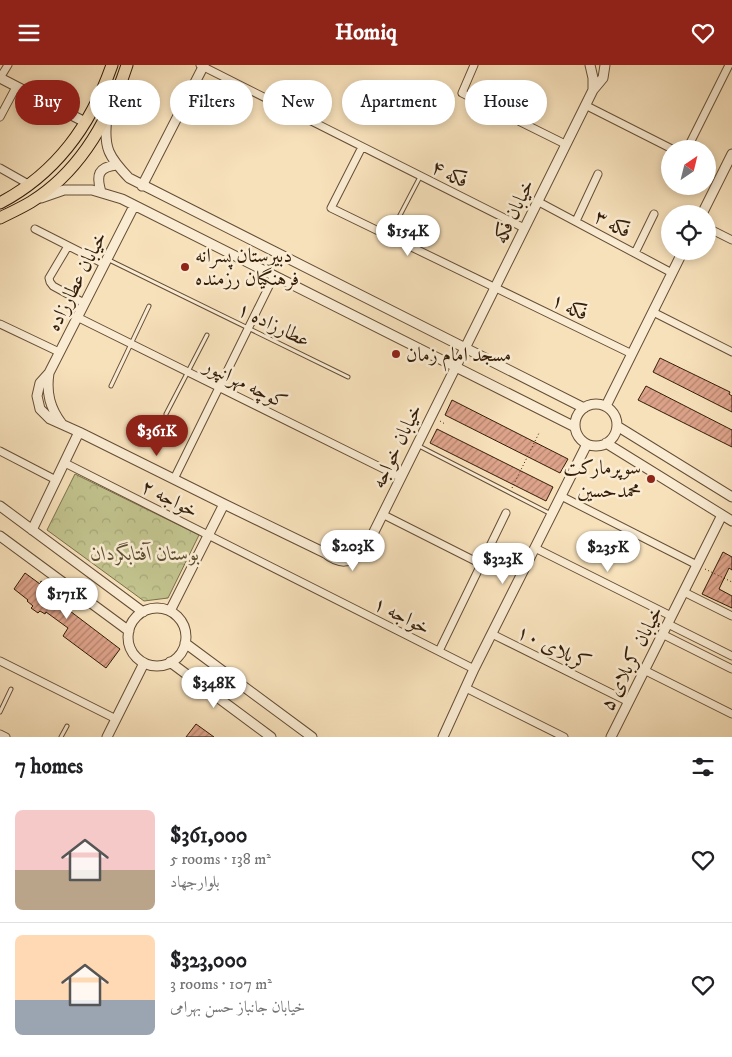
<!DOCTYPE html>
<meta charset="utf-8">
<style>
:root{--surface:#fff;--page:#f6f6f6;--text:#202124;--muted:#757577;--line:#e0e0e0;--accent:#8f2418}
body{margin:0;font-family:"IM FELL DW Pica",Amiri,serif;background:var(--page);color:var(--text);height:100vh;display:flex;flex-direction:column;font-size:19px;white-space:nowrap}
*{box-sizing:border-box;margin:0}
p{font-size:16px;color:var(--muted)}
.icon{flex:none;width:28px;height:28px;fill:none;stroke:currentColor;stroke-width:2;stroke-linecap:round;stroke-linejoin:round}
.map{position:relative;height:672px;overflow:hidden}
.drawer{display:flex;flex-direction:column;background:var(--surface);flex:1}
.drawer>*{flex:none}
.guide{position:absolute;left:15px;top:15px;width:702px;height:45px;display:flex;gap:10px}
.needle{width:32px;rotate:35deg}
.tools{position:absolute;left:661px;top:75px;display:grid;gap:10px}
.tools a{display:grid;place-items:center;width:55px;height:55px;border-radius:50%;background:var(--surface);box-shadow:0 2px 8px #0003;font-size:25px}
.price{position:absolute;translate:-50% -42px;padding:0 11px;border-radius:18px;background:#fff;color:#222;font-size:16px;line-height:32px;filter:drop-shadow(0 1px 2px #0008)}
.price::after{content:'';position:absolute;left:50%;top:30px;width:15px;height:11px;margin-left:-8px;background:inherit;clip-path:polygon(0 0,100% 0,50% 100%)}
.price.selected{background:var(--accent);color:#fff}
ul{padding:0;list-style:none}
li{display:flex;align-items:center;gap:15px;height:125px;padding:0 15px}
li+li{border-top:1px solid var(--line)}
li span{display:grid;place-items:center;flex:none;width:140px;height:100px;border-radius:8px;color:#555}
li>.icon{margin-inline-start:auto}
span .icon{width:60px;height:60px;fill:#fffc;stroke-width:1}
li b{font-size:21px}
h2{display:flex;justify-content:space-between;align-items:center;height:60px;padding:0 15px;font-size:21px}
.chip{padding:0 18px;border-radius:22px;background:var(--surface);box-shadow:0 2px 8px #0003;font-size:18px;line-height:45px}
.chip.selected{background:var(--accent);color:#fff}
header{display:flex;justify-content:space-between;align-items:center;height:65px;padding:0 15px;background:var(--accent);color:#fff;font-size:22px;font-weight:700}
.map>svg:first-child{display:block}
.park{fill:url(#park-crowns);stroke:#7a704b}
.building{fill:url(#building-hatch);stroke:#341d09}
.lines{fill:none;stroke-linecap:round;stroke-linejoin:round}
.service-casing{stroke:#654e36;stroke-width:5}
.minor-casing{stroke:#654e36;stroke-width:9}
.tertiary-casing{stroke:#654e36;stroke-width:11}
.primary-casing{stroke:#341d09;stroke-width:13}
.path{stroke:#341d09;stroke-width:1;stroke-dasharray:1 2.5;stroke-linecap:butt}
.service{stroke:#faecd3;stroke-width:3}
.minor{stroke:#faecd3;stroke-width:7}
.tertiary{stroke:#faecd3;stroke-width:9}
.primary{stroke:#f7e1bb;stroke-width:11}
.poi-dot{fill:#8f2418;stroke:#faecd3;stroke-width:2}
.labels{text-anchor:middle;stroke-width:5;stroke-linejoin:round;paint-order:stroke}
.street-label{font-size:20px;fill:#341d09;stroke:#faecd3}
.poi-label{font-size:20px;fill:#341d09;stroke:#faecd3;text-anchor:start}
.park-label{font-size:20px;font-style:italic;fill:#5e4f31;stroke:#faecd3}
</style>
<header><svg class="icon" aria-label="menu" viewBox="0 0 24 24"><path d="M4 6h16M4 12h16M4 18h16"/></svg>Homiq<svg class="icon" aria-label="heart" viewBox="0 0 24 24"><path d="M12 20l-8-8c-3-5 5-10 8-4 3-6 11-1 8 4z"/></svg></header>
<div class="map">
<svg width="732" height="672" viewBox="0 0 732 672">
<defs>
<pattern id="park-crowns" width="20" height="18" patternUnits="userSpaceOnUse" patternTransform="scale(1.25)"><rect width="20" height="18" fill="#c1c28d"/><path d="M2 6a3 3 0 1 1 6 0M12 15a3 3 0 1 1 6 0" fill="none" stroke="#a6a678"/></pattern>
<pattern id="building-hatch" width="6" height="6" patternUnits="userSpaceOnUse" patternTransform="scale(1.25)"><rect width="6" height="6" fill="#dda38a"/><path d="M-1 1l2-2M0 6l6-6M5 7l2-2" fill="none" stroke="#b4846f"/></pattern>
</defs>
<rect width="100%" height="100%" fill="#f7e1bb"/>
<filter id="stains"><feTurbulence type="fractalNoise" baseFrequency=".004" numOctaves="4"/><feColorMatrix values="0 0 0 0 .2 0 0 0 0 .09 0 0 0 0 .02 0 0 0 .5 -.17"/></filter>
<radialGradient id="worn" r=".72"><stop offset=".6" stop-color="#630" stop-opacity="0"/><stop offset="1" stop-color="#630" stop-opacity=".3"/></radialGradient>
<!-- park -->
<path class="park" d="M75,409L199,470L168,533L144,536L47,465Z"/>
<!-- building -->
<path class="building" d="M660,293L730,327L729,329L732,331V347L653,307Z
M646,321L732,365V382L638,335Z
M452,335L568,394L560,408L445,350Z
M437,364L553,422L546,436L430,378Z
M723,487L732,492V505L729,503L719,524L732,531V543L702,529Z
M25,508L40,519L41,516L60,530L59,532L73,542L70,546L120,584L106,603L63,571L68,563L46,547L45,549L40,546L38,548L31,543L33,541L27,536L28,535L14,524Z
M196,659L214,672H186Z"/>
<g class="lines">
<defs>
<path id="service" d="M398,154L420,112
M107,194L348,312
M111,321L149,241
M166,349L207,270
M419,381L551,449
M0,647L11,624
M61,672L67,661"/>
<path id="minor" d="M200,0L524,163
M474,0L462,28L565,79
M0,13L8,0
M585,40L672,84
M0,52L16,22
M362,82L331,143L632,289
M687,84L729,0
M0,103L30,120
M537,136L672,208
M576,156L598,109
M708,163L732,175
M35,164L104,199
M68,181L49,213L50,217L53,221L84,238
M635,188L654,149
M653,247L732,287
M77,252L400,412
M0,259L59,287
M0,386L56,415
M65,398L474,604
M174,414L274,211
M561,431L697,500
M382,449L481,499
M535,483L671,551
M684,527L732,551
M668,559L732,591
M492,569L629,637
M662,569L732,604
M439,586L506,448
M0,596L116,654
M644,605L732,649
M466,623L564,672
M0,669L6,672"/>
<path id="tertiary" d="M590,0L593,13V25
M0,13L85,57
M107,53C103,83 109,92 129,113L584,343
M142,121L204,0
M101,127C96,110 98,102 117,100
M41,133L64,125H92L122,134L575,362
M702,149L732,89
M49,308C46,328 50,343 62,359
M575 360a21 21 0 1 1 42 0a21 21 0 1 1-42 0Z
M606,341L683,186
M617,361L732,432
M79,367L224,439
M606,378L732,456
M0,441L143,547
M32,465L79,367L50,354L40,344L37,331L40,318L49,308L134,141
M0,471L129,566
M325,488C341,489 354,486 368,477
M128 572a29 29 0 1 1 58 0a29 29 0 1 1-58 0Z
M170,546L224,439L325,488C339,499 350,499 364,487L593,25L603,13L605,0
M185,578L312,672
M170,597L271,672
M107,672L144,598
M443,672L474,604L587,379
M611,672L722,450"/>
<path id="primary" d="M0,138C57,108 91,60 112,0
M0,153C10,148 21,143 31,137C81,106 109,55 127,0"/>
</defs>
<!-- service casing -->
<use href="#service" class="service-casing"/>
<!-- minor casing -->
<use href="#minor" class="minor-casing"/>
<!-- tertiary casing -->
<use href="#tertiary" class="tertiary-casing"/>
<!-- primary casing -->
<use href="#primary" class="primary-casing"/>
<!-- path -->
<path class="path" d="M440,356L445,359
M512,423L539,368
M705,504L732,517"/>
<!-- service -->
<use href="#service" class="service"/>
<!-- minor -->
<use href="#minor" class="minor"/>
<!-- tertiary -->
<use href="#tertiary" class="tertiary"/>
<!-- primary -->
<use href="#primary" class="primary"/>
</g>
<!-- markers -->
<g class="poi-dot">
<circle cx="185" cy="202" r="5"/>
<circle cx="396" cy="289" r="5"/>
<circle cx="651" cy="414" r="5"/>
</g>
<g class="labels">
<!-- street labels -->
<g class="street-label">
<text transform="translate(450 108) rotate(27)" y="7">فکه ۴</text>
<text transform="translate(513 146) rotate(-64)" y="7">خیابان فکه</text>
<text transform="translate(613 158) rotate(28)" y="7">فکه ۳</text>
<text transform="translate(76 216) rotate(-63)" y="7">خیابان عطارزاده</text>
<text transform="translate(570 241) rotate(26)" y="7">فکه ۱</text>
<text transform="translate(274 259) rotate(26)" y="7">عطارزاده ۱</text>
<text transform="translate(246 318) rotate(26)" y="7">کوچه مهرانپور</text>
<text transform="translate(396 381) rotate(-64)" y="7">خیابان خواجه</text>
<text transform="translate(170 433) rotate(27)" y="7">خواجه ۲</text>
<text transform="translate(402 550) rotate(27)" y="7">خواجه ۱</text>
<text transform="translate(554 582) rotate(26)" y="7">کربلای ۱۰</text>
<text transform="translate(631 593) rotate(-63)" y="7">خیابان کربلای ۵</text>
</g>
<!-- poi labels -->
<g class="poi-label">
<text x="195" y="197">دبیرستان پسرانه<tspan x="195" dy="23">فرهنگیان رزمنده</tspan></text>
<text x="406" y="296">مسجد امام زمان</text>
<text x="641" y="409" text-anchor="end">سوپرمارکت<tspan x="641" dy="23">محمدحسین</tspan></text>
</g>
<!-- park labels -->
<g class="park-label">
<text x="145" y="495">بوستان آفتابگردان</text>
</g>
</g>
<rect width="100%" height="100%" filter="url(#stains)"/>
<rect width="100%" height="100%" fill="url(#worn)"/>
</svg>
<div class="tools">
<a><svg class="needle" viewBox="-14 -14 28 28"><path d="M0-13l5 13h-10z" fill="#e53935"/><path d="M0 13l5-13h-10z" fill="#757577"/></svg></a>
<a><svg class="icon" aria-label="locate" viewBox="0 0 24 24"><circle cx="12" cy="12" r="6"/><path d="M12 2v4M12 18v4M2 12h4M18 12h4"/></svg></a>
</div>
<b class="price" style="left:408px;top:192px">$154K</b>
<b class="price selected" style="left:157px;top:392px">$361K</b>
<b class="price" style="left:353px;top:507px">$203K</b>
<b class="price" style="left:608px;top:508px">$235K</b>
<b class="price" style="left:503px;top:520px">$323K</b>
<b class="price" style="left:67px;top:555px">$171K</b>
<b class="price" style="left:214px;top:644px">$348K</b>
<div class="guide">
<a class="chip selected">Buy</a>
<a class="chip">Rent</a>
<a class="chip">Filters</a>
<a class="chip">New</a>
<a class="chip">Apartment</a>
<a class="chip">House</a>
</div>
</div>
<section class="drawer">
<h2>7 homes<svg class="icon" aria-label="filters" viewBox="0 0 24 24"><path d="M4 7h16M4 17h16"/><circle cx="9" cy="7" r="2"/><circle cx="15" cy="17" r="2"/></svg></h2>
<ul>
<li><span style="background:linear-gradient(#f6c9c9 60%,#b9a48a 0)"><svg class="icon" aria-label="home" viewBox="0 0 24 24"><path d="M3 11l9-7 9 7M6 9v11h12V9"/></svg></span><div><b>$361,000</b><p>5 rooms · 138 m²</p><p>بلوارجهاد</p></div><svg class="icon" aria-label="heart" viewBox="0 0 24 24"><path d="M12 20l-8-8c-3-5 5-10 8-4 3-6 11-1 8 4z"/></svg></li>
<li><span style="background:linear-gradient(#ffd9b3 65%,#9aa5b1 0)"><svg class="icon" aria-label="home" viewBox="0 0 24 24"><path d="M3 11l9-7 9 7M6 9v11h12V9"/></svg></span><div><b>$323,000</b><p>3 rooms · 107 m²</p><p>خیابان جانباز حسن بهرامی</p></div><svg class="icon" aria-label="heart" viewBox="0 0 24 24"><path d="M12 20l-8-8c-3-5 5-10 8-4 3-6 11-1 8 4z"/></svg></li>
</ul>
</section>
